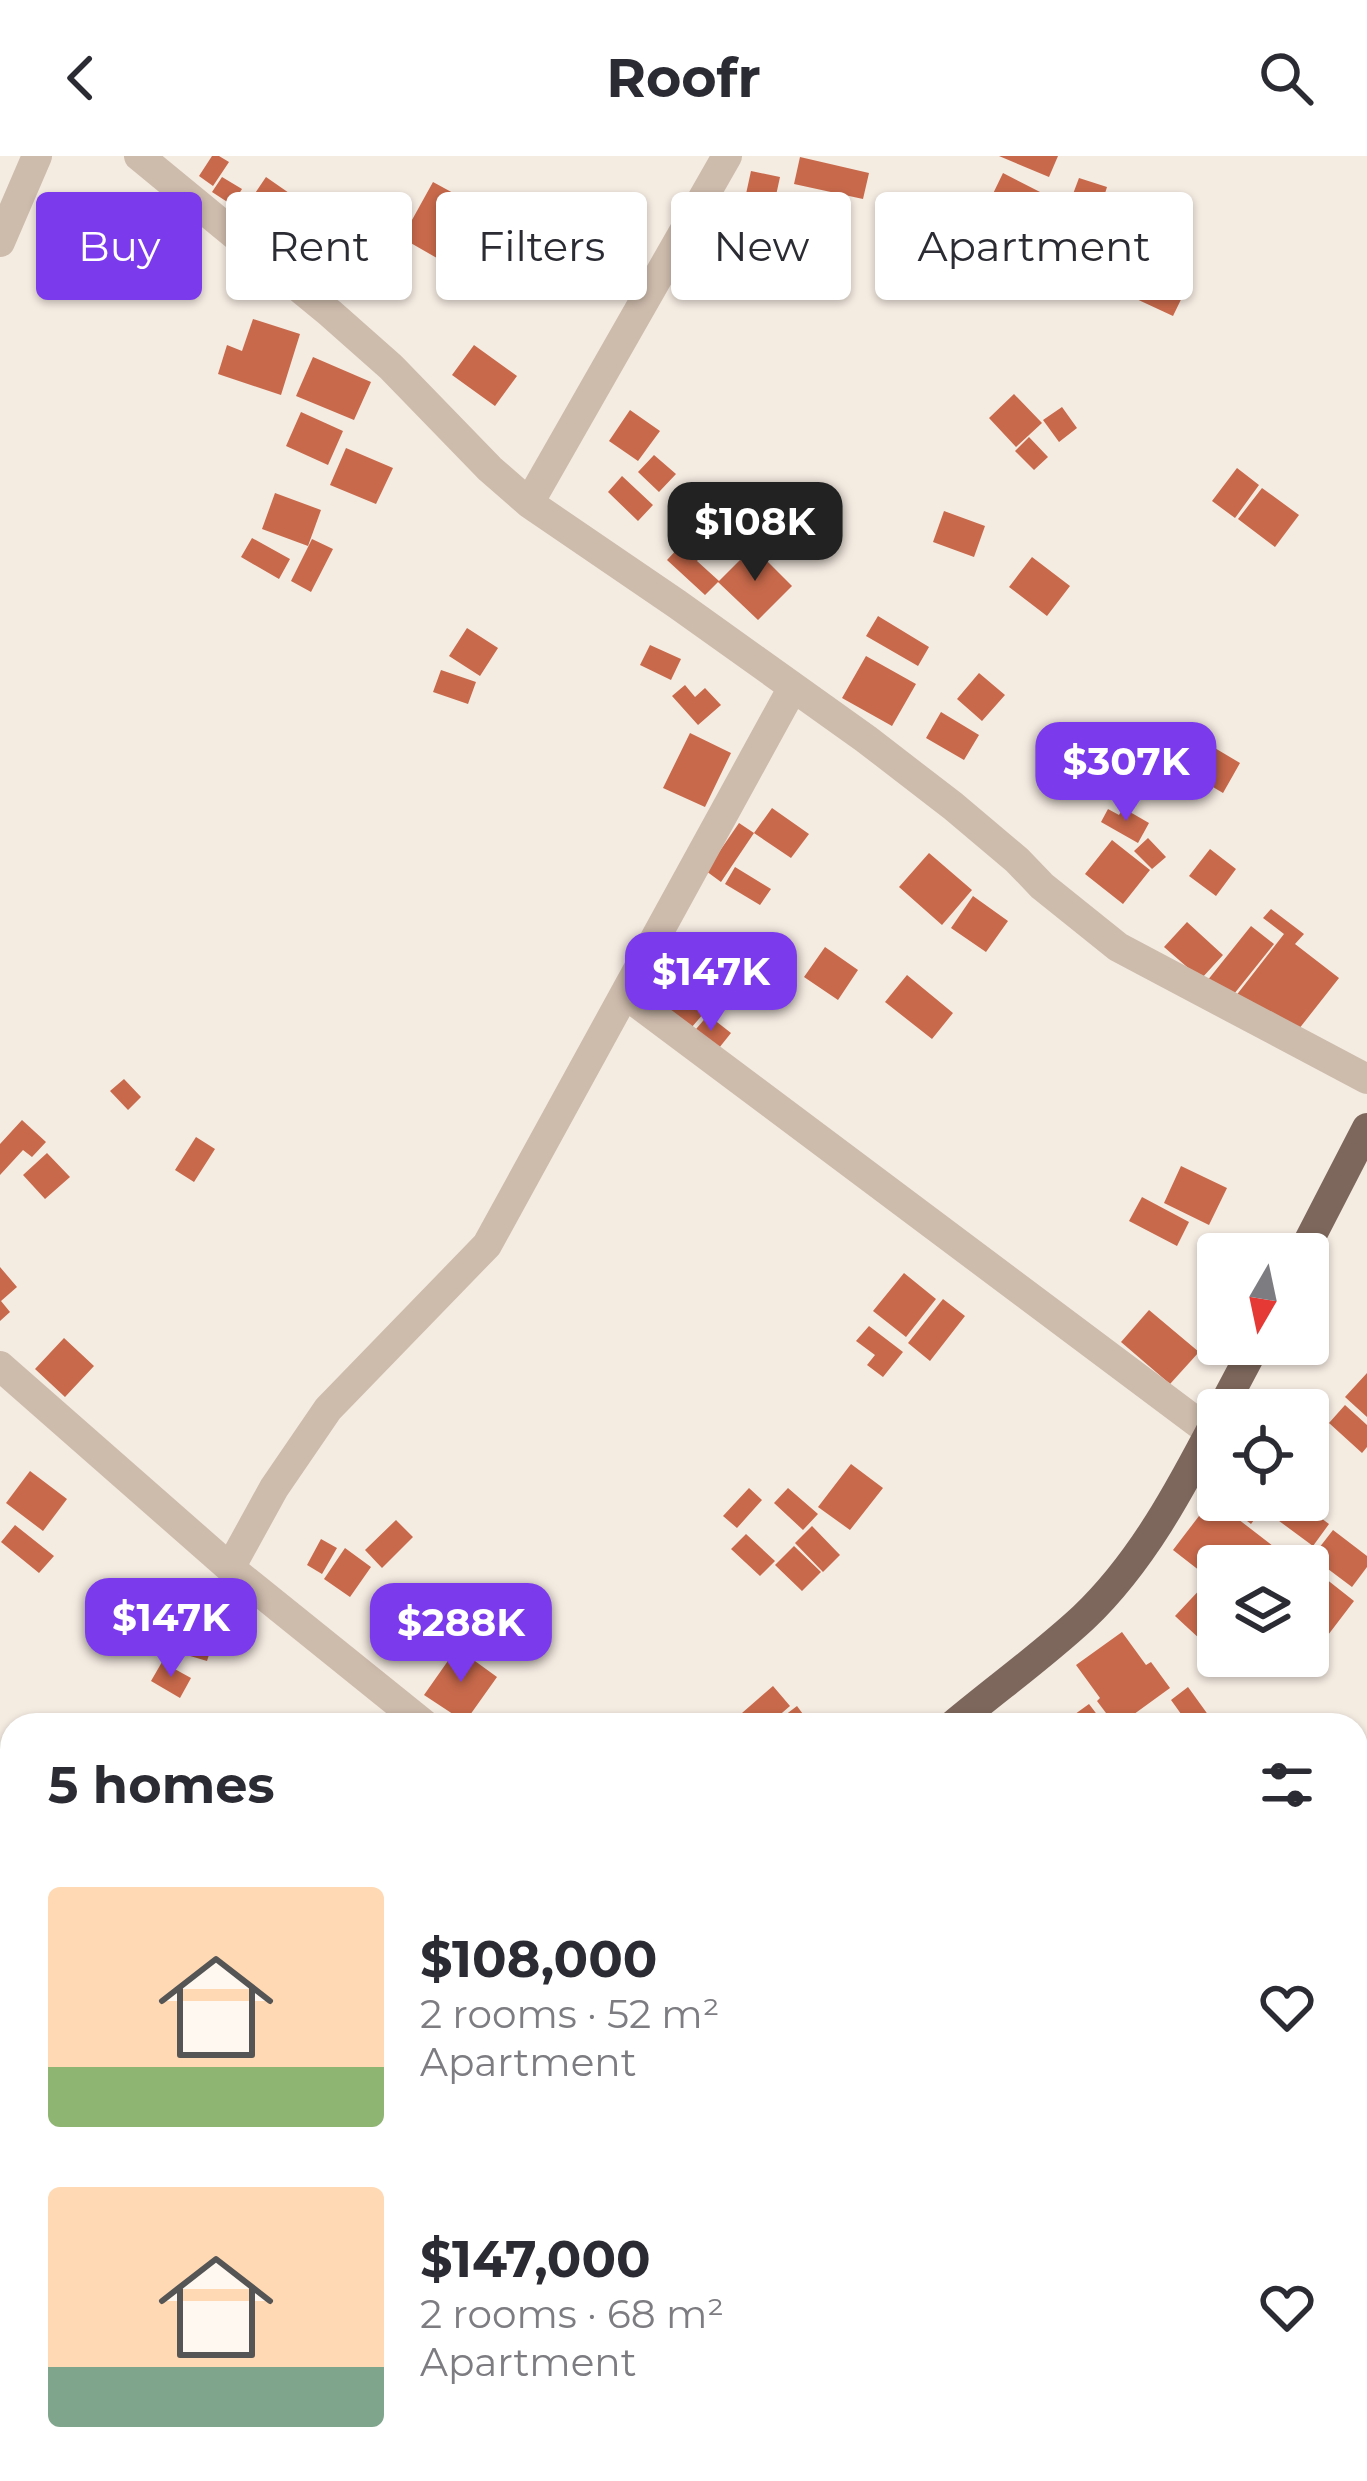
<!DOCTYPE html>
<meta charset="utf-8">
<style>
:root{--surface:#fff;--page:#f2f2f3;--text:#2b2b33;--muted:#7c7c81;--accent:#7c3aed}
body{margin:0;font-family:Montserrat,sans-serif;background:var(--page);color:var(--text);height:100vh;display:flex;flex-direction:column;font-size:45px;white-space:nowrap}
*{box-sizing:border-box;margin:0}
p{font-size:39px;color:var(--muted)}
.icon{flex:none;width:66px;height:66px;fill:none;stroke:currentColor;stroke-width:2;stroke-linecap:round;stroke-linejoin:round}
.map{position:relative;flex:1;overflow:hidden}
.details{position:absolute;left:0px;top:1557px;width:1368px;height:768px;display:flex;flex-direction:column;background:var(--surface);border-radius:36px 36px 0 0;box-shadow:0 3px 9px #0004}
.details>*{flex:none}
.top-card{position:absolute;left:36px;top:36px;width:1296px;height:108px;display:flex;gap:24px}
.needle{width:78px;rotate:189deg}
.fabs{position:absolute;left:1197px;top:1077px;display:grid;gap:24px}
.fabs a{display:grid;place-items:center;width:132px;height:132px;border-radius:12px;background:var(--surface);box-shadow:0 3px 9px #0004;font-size:60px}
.price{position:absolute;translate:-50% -102px;padding:0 27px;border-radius:24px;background:var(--accent);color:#fff;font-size:39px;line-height:78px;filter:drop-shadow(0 3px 6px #0008)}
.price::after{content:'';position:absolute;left:50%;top:72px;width:36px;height:27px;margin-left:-18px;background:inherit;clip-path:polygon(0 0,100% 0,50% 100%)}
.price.selected{background:#222;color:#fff}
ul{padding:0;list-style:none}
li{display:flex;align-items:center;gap:36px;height:300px;padding:0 48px}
li span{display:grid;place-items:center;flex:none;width:336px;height:240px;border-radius:12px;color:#555}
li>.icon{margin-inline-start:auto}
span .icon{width:144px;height:144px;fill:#fffc;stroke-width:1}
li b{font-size:51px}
h2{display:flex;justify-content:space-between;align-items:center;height:144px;padding:0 48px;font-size:51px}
.tag{padding:0 42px;border-radius:12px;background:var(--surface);box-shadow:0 3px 9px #0004;font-size:42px;line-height:108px}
.tag.selected{background:var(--accent);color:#fff}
header{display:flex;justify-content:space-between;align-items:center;height:156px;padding:0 48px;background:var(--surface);font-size:54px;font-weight:700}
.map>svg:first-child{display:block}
.building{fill:#c8694b}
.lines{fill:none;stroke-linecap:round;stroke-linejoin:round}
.path{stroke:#b9a596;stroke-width:6;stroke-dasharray:6 6;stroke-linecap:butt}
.minor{stroke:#cdbbac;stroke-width:30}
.major{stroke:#7d675c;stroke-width:30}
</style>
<header><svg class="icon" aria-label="back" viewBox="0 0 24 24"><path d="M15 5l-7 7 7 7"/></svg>Roofr<svg class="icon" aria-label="search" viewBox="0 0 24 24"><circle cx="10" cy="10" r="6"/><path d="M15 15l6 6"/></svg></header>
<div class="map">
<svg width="1367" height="2325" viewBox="0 0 1367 2325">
<rect width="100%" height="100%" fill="#f4ebe1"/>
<!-- building -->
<path class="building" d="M212,0H219L229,6L213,30L199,20Z
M999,0H1058L1049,21Z
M800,1L869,17L863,43L794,28Z
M751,15L780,21L775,44L746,38Z
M1003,17L1042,37L1027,66L989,46Z
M222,21L242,33L232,49L212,36Z
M266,21L302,46L292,62L277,52L279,46L261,72L241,58Z
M1079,22L1107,31L1102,47L1073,38Z
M433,26L488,56L456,113L402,82Z
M780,40L812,62L793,88L762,66Z
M733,42L758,62L739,87L713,67Z
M311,46L346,67L319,109L264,73L273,57L295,70Z
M980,63L1020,93L998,122L980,109L963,130L941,114Z
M763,74L825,119L810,139L747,94Z
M899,78L932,101L907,136L875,113Z
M559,81L592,103L569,139L535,117Z
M723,82L752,107L741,121L711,96Z
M1134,99L1190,125L1173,160L1117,134Z
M253,163L300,178L281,239L218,218L227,189L242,195Z
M474,189L517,220L495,250L452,219Z
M313,201L371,226L354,264L296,240Z
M1014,238L1042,267L1016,291L989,262Z
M1062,251L1077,272L1059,286L1043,264Z
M630,254L660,275L638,305L609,285Z
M301,256L343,275L328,309L286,290Z
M1029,281L1048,301L1034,314L1015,295Z
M346,292L393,312L376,348L330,329Z
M654,299L676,318L659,336L638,316Z
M1237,312L1259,329L1235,362L1212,345Z
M622,320L653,349L638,365L608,336Z
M1262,332L1299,359L1275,391L1238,363Z
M275,337L321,354L308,390L262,373Z
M944,355L985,370L974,401L933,386Z
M706,362L722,377L697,405L719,425L705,439L667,404Z
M252,382L290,403L279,423L241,401Z
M312,383L333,393L311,436L291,425Z
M753,391L792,430L758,464L718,426Z
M1032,401L1070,430L1047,460L1009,431Z
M878,460L929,491L918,510L866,480Z
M467,472L498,492L480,520L449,500Z
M650,489L681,503L671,524L640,509Z
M866,500L916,528L892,570L842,542Z
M441,514L476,526L468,548L433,536Z
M979,517L1005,539L982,565L957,543Z
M685,529L695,541L705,532L721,549L698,569L672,540Z
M941,556L979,579L964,604L926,582Z
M690,577L731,597L705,651L663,632Z
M1208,588L1240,607L1223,637L1191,618Z
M772,652L809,678L791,702L754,677Z
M1123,652L1149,667L1138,687L1101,666L1108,653L1119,659Z
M739,667L754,677L721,726L706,715Z
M1148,682L1166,701L1152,713L1134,695Z
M1112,684L1150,714L1123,748L1085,718Z
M1210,693L1236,713L1216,740L1189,720Z
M929,697L972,734L942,769L899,731Z
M735,711L771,733L760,749L725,728Z
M973,740L1008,765L986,796L951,772Z
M1271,753L1304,778L1295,788L1339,822L1291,883L1235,841L1284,778L1263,762Z
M1187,766L1223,799L1201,823L1164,791Z
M1251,770L1274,788L1230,843L1207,825Z
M825,791L858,814L838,844L804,821Z
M686,816L717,842L685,879L655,853Z
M907,819L953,857L932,883L885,846Z
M708,859L731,877L715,897L691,879Z
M124,923L141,941L128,954L110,935Z
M22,964L46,986L32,1001L23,994L0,1019V988Z
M196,981L215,993L194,1026L175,1014Z
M47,997L70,1021L45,1043L23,1019Z
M1181,1010L1227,1032L1209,1069L1164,1047Z
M1142,1041L1189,1066L1177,1090L1129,1065Z
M0,1111L17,1131L1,1145L10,1156L0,1165Z
M904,1117L936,1143L906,1181L873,1155Z
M943,1143L965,1160L930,1205L908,1187Z
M1149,1154L1199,1196L1170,1228L1121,1186Z
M869,1170L903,1196L883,1221L867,1209L875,1199L856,1185Z
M64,1182L94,1210L65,1241L35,1213Z
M1367,1217V1261L1345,1241Z
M1345,1249L1367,1269V1291L1362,1297L1329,1267Z
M851,1308L883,1332L850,1374L818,1351Z
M30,1315L67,1343L43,1375L6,1347Z
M749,1332L762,1344L737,1372L723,1360Z
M788,1332L818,1358L803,1374L774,1347Z
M1212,1343L1299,1410H1218V1429L1173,1394Z
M1219,1344H1269L1251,1368Z
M1281,1344H1297L1329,1368L1313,1390L1271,1359Z
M396,1364L413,1381L382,1412L365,1394Z
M15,1369L54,1400L39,1417L1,1386Z
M812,1370L840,1399L823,1416L795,1387Z
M1333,1374L1367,1400V1411L1352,1431L1312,1401Z
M746,1378L775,1405L760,1420L731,1393Z
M321,1383L337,1392L322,1418L307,1409Z
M794,1390L821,1416L802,1435L775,1409Z
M345,1392L371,1411L350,1441L324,1423Z
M1316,1415L1354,1445L1312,1500L1308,1498V1417L1312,1420Z
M1205,1428L1218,1441V1467L1201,1484L1175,1460Z
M171,1457L218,1471L207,1505L160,1491Z
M1122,1476L1146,1509L1151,1506L1170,1532L1119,1569H1115L1097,1545L1100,1542L1076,1509Z
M457,1492L497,1521L465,1566L424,1539Z
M162,1506L191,1522L180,1542L151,1525Z
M773,1530L790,1550L768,1569H738L734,1564Z
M1188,1531L1214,1567L1211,1569H1189L1171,1544Z
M1089,1548L1105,1569H1077L1071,1561Z
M797,1550L811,1569H772Z
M536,2313H603L593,2325H551Z"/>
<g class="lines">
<!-- path -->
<path class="path" d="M966,2313L977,2325"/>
<!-- minor -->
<path class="minor" d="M139,0L330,157L391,211L490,313L529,347L677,448L866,583L953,650L1017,704L1042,730L1118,791L1367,923
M0,86L37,0
M529,347L727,0
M625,838L1210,1276
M0,1210L230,1412L425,1569
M230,1412L274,1332L328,1253L487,1089L792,533"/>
<!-- major -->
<path class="major" d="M1302,1098L1367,972
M1221,1254L1256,1188
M953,1569C996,1533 1042,1500 1083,1462C1142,1406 1181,1332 1218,1261
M787,2325L798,2313"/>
</g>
</svg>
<div class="fabs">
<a><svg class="needle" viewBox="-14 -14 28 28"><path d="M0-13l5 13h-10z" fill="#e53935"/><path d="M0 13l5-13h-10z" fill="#7c7c81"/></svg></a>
<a><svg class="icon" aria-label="locate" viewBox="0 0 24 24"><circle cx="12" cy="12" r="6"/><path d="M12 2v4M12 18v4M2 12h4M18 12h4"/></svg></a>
<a><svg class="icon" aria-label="layers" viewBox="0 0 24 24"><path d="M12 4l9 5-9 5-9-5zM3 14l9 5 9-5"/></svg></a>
</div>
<b class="price selected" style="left:755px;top:428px">$108K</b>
<b class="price" style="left:1126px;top:668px">$307K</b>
<b class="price" style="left:711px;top:878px">$147K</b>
<b class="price" style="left:171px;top:1524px">$147K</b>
<b class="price" style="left:461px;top:1529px">$288K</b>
<div class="top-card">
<a class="tag selected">Buy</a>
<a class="tag">Rent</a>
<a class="tag">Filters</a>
<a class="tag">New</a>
<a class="tag">Apartment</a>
</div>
<section class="details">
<h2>5 homes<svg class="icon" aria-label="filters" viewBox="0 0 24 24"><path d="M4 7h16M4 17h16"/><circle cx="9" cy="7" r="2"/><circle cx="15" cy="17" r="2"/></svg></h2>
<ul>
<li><span style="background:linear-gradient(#ffd9b3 75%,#8fb573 0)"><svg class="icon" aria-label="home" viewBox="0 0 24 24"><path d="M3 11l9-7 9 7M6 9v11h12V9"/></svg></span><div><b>$108,000</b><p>2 rooms · 52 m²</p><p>Apartment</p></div><svg class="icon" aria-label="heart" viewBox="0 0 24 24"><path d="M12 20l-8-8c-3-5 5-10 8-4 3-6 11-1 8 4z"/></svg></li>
<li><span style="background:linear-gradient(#ffd9b3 75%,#7fa58c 0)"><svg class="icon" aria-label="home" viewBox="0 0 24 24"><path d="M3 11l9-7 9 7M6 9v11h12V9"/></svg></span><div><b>$147,000</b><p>2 rooms · 68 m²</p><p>Apartment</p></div><svg class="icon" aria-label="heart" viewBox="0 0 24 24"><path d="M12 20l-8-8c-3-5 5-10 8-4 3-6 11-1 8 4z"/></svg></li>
</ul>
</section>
</div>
